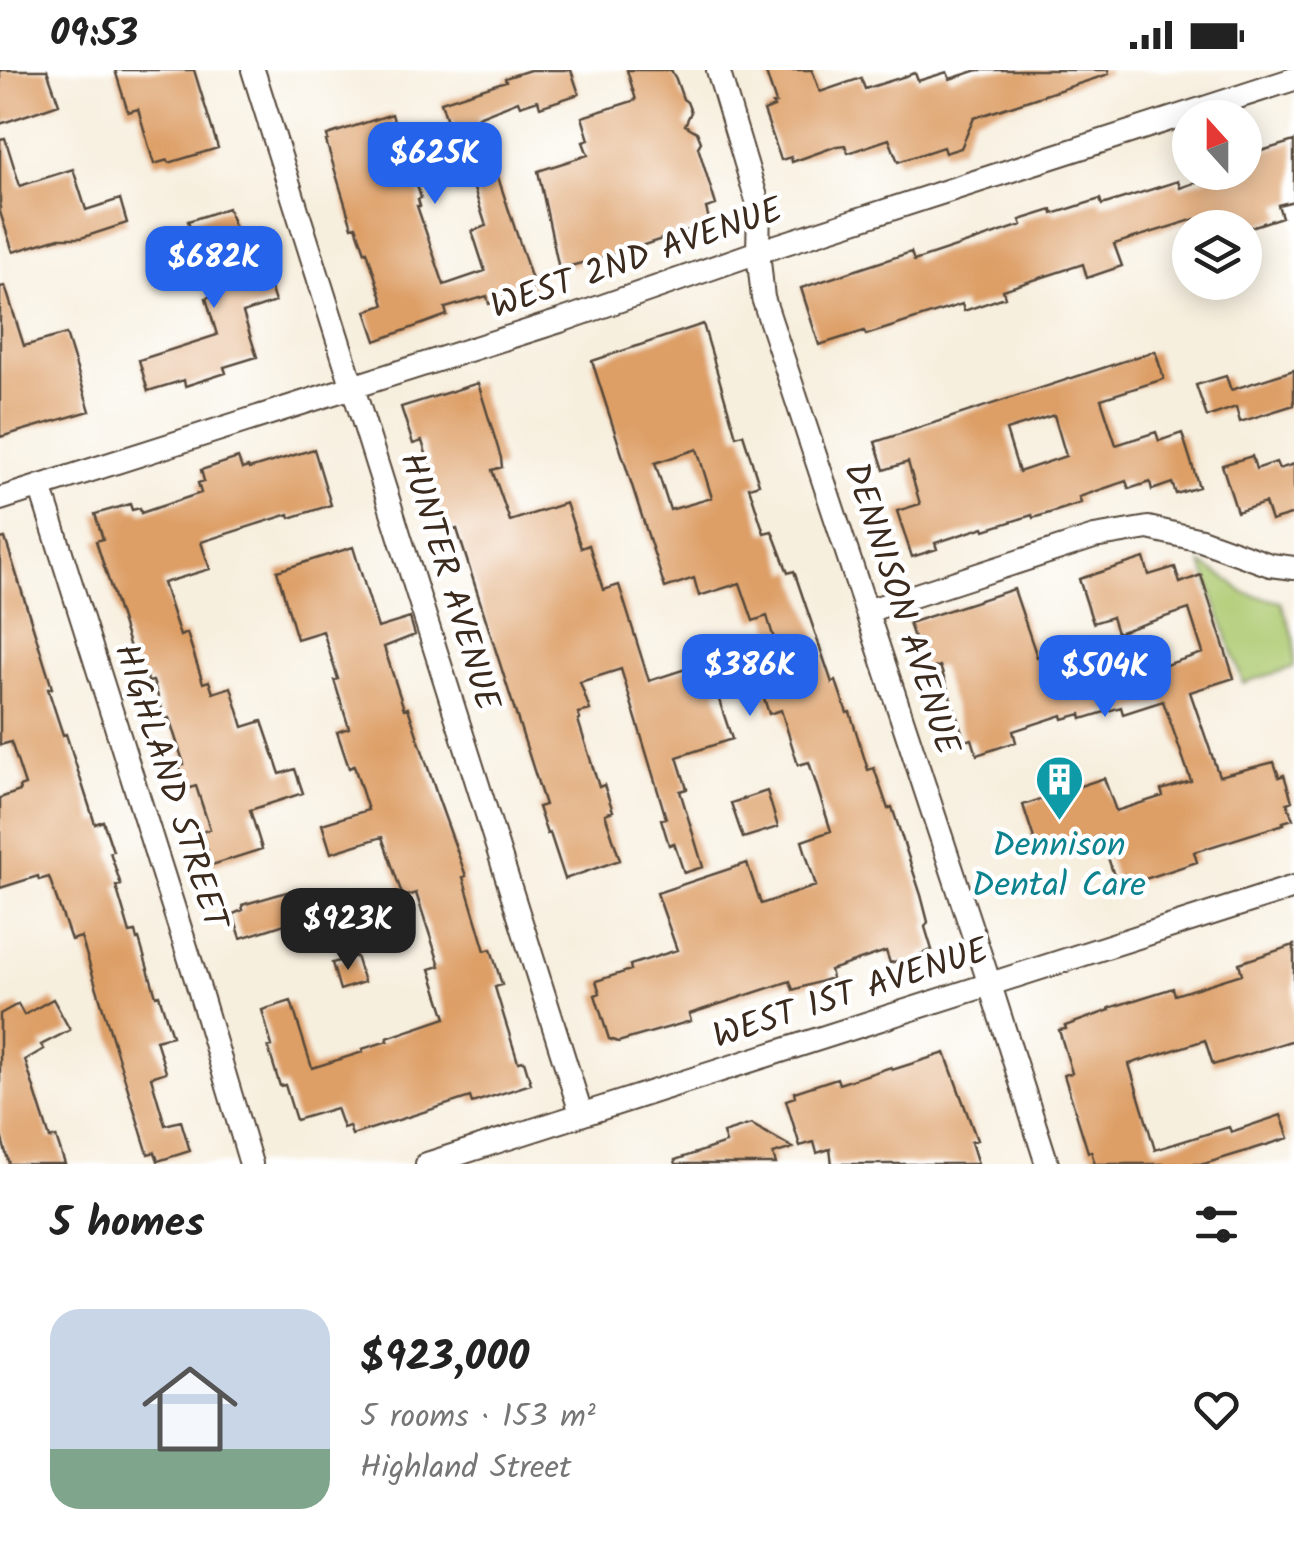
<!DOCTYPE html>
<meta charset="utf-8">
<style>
:root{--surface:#fff;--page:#f6f6f6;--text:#222;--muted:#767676;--accent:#2563eb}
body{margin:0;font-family:Kalam,sans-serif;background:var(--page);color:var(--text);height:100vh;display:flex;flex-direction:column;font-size:38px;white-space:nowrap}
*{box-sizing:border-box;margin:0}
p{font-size:32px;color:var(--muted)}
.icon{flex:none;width:55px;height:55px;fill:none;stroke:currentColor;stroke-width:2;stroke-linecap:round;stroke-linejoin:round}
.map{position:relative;height:1094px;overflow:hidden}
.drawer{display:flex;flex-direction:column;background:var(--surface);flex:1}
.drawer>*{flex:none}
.needle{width:65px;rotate:339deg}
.fabs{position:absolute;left:1172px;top:30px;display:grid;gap:20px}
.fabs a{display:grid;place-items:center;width:90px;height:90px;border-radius:50%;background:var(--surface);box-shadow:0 5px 25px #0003;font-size:50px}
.price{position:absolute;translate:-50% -85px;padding:0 22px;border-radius:20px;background:var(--accent);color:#fff;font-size:32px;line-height:65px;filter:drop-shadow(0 2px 5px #0008)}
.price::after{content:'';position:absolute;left:50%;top:60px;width:30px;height:22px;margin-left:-15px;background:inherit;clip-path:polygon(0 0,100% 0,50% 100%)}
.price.current{background:#222;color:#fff}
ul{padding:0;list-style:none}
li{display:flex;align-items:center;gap:30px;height:250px;padding:0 50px}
li span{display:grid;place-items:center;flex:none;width:280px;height:200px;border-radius:30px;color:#555}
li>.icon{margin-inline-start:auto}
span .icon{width:120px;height:120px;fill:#fffc;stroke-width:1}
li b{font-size:42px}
h2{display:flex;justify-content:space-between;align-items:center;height:120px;padding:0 50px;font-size:42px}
.status{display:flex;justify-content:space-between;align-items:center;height:70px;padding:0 50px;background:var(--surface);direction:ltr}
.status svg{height:28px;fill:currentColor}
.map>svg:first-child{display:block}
.green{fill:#adca71;stroke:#747a48;stroke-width:2.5}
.building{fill:#dd9f66;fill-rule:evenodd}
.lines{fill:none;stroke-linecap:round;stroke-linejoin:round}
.minor-casing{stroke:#57483b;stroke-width:26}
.minor{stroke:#fff;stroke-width:22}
.labels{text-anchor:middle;stroke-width:9;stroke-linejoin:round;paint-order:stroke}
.street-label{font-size:35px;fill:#3b2a1e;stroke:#fff}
.culture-label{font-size:35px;fill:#0d838f;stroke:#fff}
</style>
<div class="status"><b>09:53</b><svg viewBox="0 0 49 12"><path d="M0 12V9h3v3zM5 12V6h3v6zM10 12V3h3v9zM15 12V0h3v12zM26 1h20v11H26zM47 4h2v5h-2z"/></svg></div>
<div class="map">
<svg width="1294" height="1094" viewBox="0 0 1294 1094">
<rect width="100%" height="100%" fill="#fff"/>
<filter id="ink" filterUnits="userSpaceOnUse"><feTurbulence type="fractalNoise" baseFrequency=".01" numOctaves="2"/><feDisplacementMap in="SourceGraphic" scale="20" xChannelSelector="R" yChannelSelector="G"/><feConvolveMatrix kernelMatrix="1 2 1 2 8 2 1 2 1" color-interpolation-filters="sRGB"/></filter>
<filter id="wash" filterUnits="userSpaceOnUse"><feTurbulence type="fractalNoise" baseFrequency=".0048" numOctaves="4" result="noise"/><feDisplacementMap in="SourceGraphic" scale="40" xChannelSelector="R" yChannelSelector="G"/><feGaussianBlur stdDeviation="2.25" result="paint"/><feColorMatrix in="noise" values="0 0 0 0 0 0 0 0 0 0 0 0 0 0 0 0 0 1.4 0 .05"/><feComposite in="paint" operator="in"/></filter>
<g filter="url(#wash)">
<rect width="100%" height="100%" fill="#f7efde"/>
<!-- green -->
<path class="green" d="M1202,494L1232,512L1242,522L1281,532L1294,568V597L1243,613Z"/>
<g id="blocks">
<!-- building -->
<path class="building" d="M0,0H47L59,34L0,54Z
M115,0H194L218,78L169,93L168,90L154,94L138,39L128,42Z
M530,0H571L579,24L540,37L538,30L520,36L518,31L478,47L535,219L489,234L487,226L445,238L447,245L376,271L366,241L384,235L367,181L365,182L356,156L352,157L326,71L328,70L327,65L392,44L411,110L415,109L421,128L418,129L420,136H417L444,215L485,201L472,161L486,156L452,50L447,51L441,32L506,11L505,8Z
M627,0H671L676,9L683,29L687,32L691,42L685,55L697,62L701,72L698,77L716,135L706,138L710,153L620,183L559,199L538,101L588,85L583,72L589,70L582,47L636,30Z
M765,0H812L820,22L861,8L865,19L915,3L918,11L947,2L950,9L978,0H1108L1109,4L974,48L961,78L945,83L943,77L898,92L889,69L848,83L845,75L837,76L792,92L791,87L781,90L764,41L774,37L772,34L776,33Z
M5,68L20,116L73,99L86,140L120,129L127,153L81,168H59L13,182L0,142V69Z
M1294,71V131L1278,135L1282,147L1248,158H1197L1195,149L1114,174L1122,196L1087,208L1083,194L1003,220L1005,227L964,241L962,234L866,265L864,261L819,275L801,218L911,182L914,191L1022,155L1020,150L1052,140L1053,144L1100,129L1102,135L1178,111L1180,118L1225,102H1245V86Z
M228,138L238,167L229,170L242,211L266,204L275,232L243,243L257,287L224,297L226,303L185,316L184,310L148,321L139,290L217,265L206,228L211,226L188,151Z
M5,216L24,276L66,264L90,341L0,367V217Z
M703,254L736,366L743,364L759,414L749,417L764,463L772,461L788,503L794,501L832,613L836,611L847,643L850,642L868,700L874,698L888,739L892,737L921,825L928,852L925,857L932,880L921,884L923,891L902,897L900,890L890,893L886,881L830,900L832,908L793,920L790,911L689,944L691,951L618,972L609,969L595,925L600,923L596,911L631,900L630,895L677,880L657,823L747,793L761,834L816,816L802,771L831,761L809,692L798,695L781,640L769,644L762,622L783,615L780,607L785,605L767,546L753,551L740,513L699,526L694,508L665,518L592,291ZM697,379L712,428L670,440L655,393Z
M1155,281L1164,309L1101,329L1116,375L1156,362L1159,371L1182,363L1199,417L1176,424L1172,413L1152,420L1150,412L1129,419L1126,411L1079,427L1081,433L1053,442L1033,448L1032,445L985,460L984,457L935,473L937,479L912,487L897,441L920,434L908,392L884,400L875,372ZM1054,345L1066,386L1019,402L1006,360Z
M1294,300V335L1240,352L1236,337L1207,347L1196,315L1226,306L1231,320Z
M478,313L501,388L502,397L492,400L510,451L566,433L581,478L589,475L603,520L619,515L649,611L710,591L720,620L716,621L732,669L677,687L687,719L680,721L703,797L684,803L674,773L669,775L661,749L666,748L621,599L580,612L590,640L578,643L580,649L578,650L599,717L604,715L613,741L605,744L620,790L565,809L550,763L547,764L538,737L545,735L457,459L453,460L452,457L445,459L436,431L441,430L422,371L413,374L401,337Z
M314,379L331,435L290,448L289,444L201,472L210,499L163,513L180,566L187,563L203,613L209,611L213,623L231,617L243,657L262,651L280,704L295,699L303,723L250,740L262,779L212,795L202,762L210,759L196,716L187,719L179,695L184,694L169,648L165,649L153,611L148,612L147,606L140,609L96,471L103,469L95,444L130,434L132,440L140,438L141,443L201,423L198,413L204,411L201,400L238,388L242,399L248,397L249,399Z
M1252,386L1256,399L1276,392L1279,399L1294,394V444L1271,451L1265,433L1237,442L1222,395Z
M5,468L39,576L52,618L48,619L63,665L66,664L95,754L103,751L113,781L110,782L121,815L116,816L130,863L135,862L137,870L139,869L156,926L159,925L172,966L156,970L166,1002L151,1007L165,1055L181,1051L190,1081L158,1091L155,1082L148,1084L81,867L71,870L49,807L39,810L38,806L0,818V728L20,721L19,717L25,715L11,672L0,675V469Z
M353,477L378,558L410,548L415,565L384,577L404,639L408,638L438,728L466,806L463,807L485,881L491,879L502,915L495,917L504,947L518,992L524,991L531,1014L472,1033L470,1027L352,1065L349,1056L343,1058L336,1038L296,1050L285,1015L280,1016L268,977L272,976L262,940L291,931L312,998L363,982L362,979L388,971L387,968L446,948L430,899L440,896L416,823L403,827L382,767L331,783L322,754L368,740L354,696L349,698L337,662L349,658L334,610L338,609L323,561L297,569L277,501Z
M1144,488L1149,505L1175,497L1180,513L1201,505L1234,608L1190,622L1219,706L1274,692L1279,707L1284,705L1292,731L1287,733L1293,749L1283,752L1284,754L1194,782L1197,792L1118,818L1101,766L1040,787L1023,735L1104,708L1116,741L1163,726L1161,720L1191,711L1163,631L1123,644L1121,637L1082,649L1081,644L1063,649L1062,645L1013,661L1016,672L977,685L972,669L965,671L940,596L925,601L909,553L1014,519L1037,587L1076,574L1091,619L1203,583L1189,539L1117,563L1112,547L1093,553L1079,509Z
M767,721L778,757L743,768L731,733Z
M290,821L292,826L302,822L310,846L241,868L233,844L243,840L242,835Z
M354,821L362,850L335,859L326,830Z
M1294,875V970L1213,995L1205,970L1129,994L1155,1080L1229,1057L1231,1062L1281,1045L1289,1068L1204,1094H1095L1091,1081L1088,1082L1064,1005L1072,1003L1059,960L1066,959L1065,956L1110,940L1109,938L1173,918L1175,925L1242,904L1239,893Z
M356,886L364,912L340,920L332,893Z
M53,929L70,960L41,975L44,979L25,990L50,1069L56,1067L65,1094H9L0,1062V944L18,934L24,945Z
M945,983L977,1070L971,1072L978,1094H832L830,1079L817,1083L814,1072L800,1076L786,1030L795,1027L794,1022L837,1008L839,1014L891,997L892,1000Z
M751,1054L793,1078L773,1084L776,1094H676L675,1090L726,1073L723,1063Z"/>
</g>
</g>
<g filter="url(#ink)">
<use href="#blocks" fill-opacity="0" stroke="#57483b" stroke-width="2.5"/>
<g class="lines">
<defs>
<path id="minor" d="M253,0L581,1043
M718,0L759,137L758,182L763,228L990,915L1047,1094
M40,416L197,912L251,1094
M0,429L560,251L758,182L1294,9
M867,541L1094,467L1148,458L1201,470L1270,495L1294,498
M427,1094L1294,817"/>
</defs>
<!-- minor casing -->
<use href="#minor" class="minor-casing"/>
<!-- minor -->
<use href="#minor" class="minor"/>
</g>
</g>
<!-- icons -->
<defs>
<symbol id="building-pin" viewBox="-11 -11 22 30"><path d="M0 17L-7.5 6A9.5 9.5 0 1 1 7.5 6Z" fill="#0f9aa8" stroke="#fff"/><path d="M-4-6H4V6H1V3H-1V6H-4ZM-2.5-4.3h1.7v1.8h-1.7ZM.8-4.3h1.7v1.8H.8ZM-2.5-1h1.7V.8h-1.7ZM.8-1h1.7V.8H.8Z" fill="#fff"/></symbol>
</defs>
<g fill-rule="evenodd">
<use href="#building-pin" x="1032" y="682" width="55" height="75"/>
</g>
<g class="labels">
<!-- street labels -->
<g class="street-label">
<text transform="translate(636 187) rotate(-19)" y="12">WEST 2ND AVENUE</text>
<text transform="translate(451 511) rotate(73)" y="12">HUNTER AVENUE</text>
<text transform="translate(903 538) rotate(72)" y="12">DENNISON AVENUE</text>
<text transform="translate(172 716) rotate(72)" y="12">HIGHLAND STREET</text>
<text transform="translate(850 922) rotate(-18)" y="12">WEST 1ST AVENUE</text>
</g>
<!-- culture labels -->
<g class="culture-label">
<text x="1059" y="786">Dennison<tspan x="1059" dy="40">Dental Care</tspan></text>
</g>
</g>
</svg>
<div class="fabs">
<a><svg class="needle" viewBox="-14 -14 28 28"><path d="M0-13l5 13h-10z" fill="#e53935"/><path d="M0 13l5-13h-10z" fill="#767676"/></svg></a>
<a><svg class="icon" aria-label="layers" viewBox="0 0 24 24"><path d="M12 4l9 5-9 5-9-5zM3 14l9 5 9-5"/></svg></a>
</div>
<b class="price" style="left:435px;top:137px">$625K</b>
<b class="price" style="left:214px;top:241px">$682K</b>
<b class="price" style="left:750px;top:649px">$386K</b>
<b class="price" style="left:1105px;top:650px">$504K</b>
<b class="price current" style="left:348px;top:903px">$923K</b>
</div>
<section class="drawer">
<h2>5 homes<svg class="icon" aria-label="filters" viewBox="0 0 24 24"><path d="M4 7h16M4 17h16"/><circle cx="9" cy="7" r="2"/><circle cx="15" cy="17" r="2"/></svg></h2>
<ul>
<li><span style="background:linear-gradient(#c9d6e8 70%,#7fa58c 0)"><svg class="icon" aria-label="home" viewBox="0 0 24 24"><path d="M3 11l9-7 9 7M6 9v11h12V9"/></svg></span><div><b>$923,000</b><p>5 rooms · 153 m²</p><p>Highland Street</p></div><svg class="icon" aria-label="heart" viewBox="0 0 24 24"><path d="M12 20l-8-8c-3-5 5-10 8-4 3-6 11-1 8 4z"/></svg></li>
</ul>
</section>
